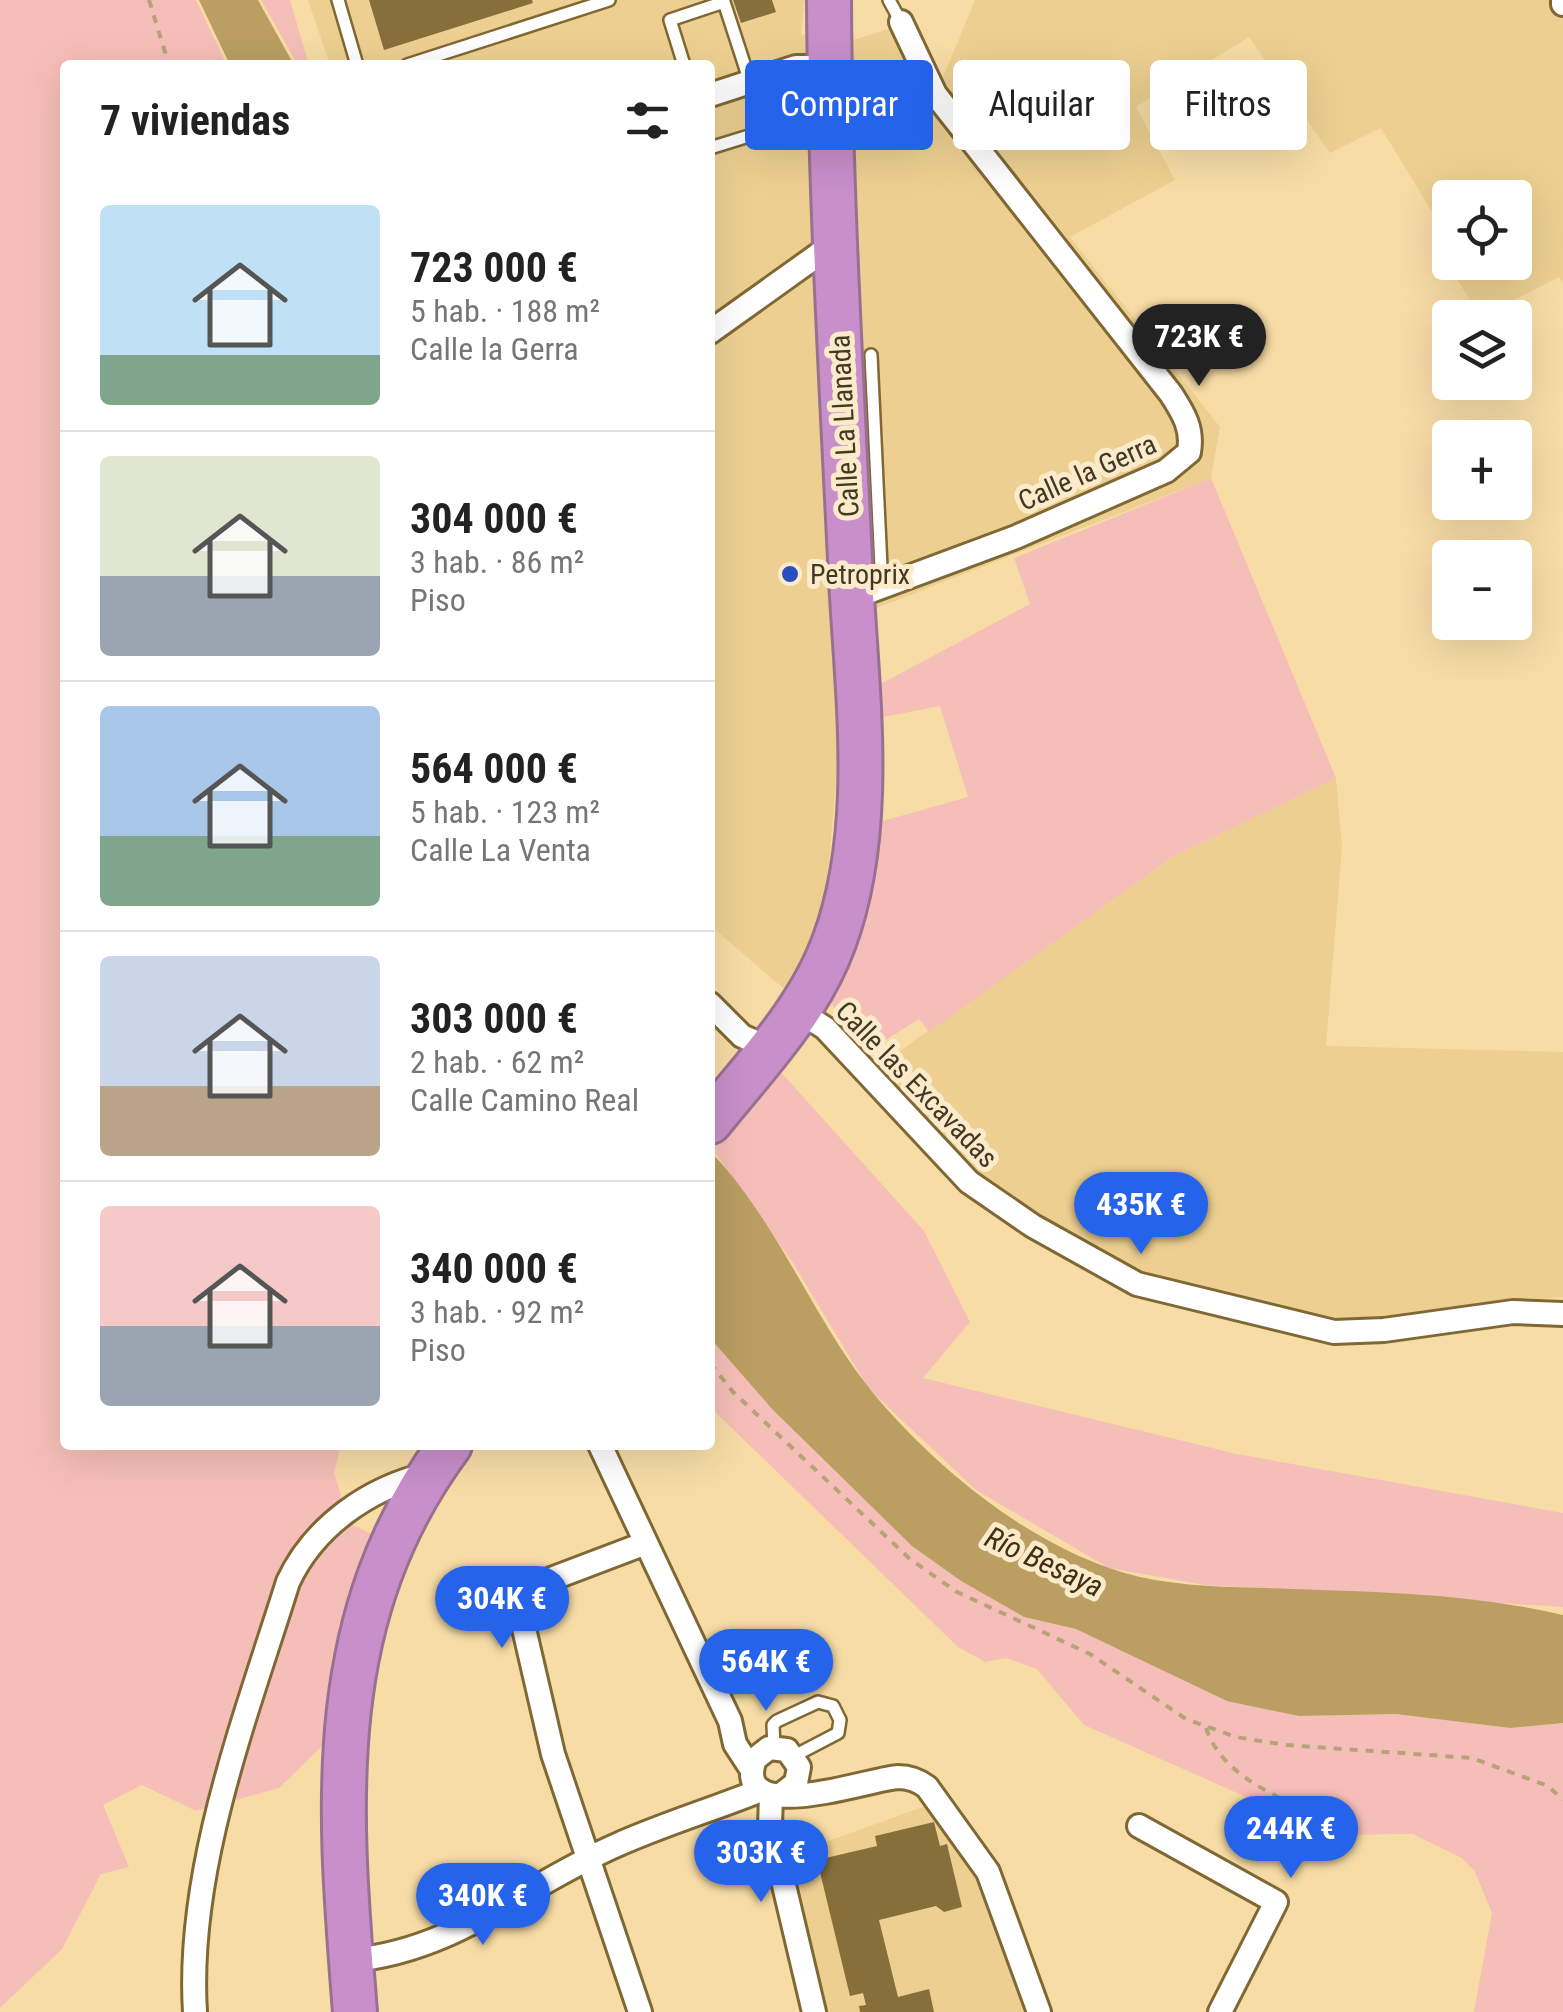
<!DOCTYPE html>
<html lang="es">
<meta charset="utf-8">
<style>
:root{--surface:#fff;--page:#f2f2f2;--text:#222;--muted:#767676;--line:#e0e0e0;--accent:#2563eb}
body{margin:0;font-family:"Roboto Condensed",sans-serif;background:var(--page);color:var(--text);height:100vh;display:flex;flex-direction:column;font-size:38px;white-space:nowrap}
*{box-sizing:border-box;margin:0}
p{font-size:32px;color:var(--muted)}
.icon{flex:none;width:55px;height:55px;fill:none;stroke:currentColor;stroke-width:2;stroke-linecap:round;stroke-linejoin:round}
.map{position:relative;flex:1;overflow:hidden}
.sheet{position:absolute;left:60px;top:60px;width:655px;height:1390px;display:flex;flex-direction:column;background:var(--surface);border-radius:10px;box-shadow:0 10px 40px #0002}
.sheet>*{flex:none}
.banner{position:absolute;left:745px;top:60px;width:668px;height:90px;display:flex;gap:20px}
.tools{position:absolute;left:1432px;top:180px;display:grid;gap:20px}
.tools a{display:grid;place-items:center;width:100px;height:100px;border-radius:10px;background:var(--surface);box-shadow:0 10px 40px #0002;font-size:50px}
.price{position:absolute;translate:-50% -85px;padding:0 22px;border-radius:35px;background:var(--accent);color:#fff;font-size:32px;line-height:65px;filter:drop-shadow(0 2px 5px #0008)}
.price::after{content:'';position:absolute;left:50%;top:60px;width:30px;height:22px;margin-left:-15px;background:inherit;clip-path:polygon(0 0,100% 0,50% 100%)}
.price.selected{background:#222;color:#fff}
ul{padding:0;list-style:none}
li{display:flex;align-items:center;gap:30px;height:250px;padding:0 40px}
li+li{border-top:2px solid var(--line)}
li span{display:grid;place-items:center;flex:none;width:280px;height:200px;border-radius:10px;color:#555}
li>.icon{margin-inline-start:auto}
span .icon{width:120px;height:120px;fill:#fffc;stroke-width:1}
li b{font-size:42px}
h2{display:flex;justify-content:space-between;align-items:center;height:120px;padding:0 40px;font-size:42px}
.pill{padding:0 35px;border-radius:10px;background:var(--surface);box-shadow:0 10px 40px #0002;font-size:35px;line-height:90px}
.pill.selected{background:var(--accent);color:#fff}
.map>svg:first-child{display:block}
.built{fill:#edd091;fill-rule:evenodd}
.green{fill:#f6beb8}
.water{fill:#ba9e62}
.building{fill:#866f3b}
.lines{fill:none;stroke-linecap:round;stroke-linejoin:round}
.lane-casing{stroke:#806834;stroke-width:16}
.street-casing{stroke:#806834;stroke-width:28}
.highway-casing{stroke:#997190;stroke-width:48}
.path{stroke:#b8a378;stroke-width:4;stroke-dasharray:8 8;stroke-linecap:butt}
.lane{stroke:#fff;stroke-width:11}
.street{stroke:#fff;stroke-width:22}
.highway{stroke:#c88fca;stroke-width:42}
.poi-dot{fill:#284fbe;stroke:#fbebcb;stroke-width:4}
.labels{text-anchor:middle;stroke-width:10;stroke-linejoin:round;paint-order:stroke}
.street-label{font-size:28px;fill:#433923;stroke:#fbebcb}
.poi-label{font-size:28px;fill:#433923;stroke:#fbebcb;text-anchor:start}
.water-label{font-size:30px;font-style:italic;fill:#3d3014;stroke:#fbebcb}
</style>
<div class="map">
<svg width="1563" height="2012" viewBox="0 0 1563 2012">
<rect width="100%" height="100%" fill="#f7dca6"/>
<!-- built -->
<path class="built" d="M308,0H805L801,34L842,44L909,22L941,82L975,0H1555L1563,12V284L1559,277L1481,317L1446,262L1442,228L1381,128L1330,153L1249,37L1136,107L1175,180L1070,237L1220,427L1211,478L869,611H832L839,745L827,888L808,951L785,990L710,925V65H330ZM1450,198H1515V262H1450Z
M1336,778L1342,847L1326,1046L1563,1052V1297L1335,1321L1138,1277L998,1197L893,1094L899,1083L892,1058L900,1051L1172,857Z
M925,1806L937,1810L987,1881L1031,2012H824L787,1856Z"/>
<!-- green -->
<path class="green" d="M0,0H196L227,65H65V1445H341L334,1473L350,1524L374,1535L332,1657L322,1746L279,1788L196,1811L142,1785L103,1805L129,1867L101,1874L62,1949L0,2008Z
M261,0H290L309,65H298Z
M1211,478L1336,778L1172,857L929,1032L919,1019L863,1054L845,1037L829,995L872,824L968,797L940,706L873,719V688L1030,604L1014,558Z
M779,1070L924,1231L970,1322L923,1378L1237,1454L1563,1513V1607L1205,1585L1109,1568L976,1490L869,1389L793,1263L711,1147Z
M710,1338L773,1410L912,1546L961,1581L1024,1617L1076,1629L1299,1716L1396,1714L1510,1728L1563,1723V2012H1474L1492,1913L1475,1872L1462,1858L1413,1834L1332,1835L1084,1725L1037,1669L1006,1658L985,1662L958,1647L710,1407Z"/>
<!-- water -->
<path class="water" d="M199,0H258L294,65H230Z
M710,1151C783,1227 815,1328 885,1407C950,1480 1043,1554 1140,1577C1190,1588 1241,1587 1292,1589C1382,1592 1474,1594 1563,1615V1723L1510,1728L1396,1714L1299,1716L1227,1701L1076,1629L1024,1617L961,1581L912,1546L773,1410L710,1338Z"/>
<!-- building -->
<path class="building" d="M369,0H532L533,3L384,50Z
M733,0H772L776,12L741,23Z
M934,1822L940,1846L947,1844L962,1907L944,1912L936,1906L879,1920L898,1997L929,1989L934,2012H860L859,2006L866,2005L863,1993L850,1996L817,1860L877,1846L875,1836Z"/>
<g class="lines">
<defs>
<path id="lane" d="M338,0L357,65
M889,0L901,22
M407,65L609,0
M684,65L670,20L724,2L750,82
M710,148L781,126L765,77
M871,355L882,588
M774,1747L773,1725L777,1721L818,1702L833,1706L840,1720L838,1733L794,1756"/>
<path id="street" d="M1563,1V4
M710,95L796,67H815L830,54
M710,332L836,242
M852,598L1016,537L1166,471L1189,452C1193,429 1184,414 1171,394L935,94L901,22
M710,1004L742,1036L769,1048
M798,1011L825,1028L969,1182L1033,1226L1137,1284L1334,1332L1384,1330L1513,1312L1563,1314
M600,1445L730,1721L735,1744L752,1770
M782,1794L796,1783L799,1767L787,1750L769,1748L755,1759C730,1829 872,1778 898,1777C910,1777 918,1780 927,1787L988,1872L1039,2012
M771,1795L770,1826L814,2012
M1139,1826L1276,1902L1220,2012
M351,1960C453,1952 527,1884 617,1845C664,1824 714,1809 761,1790
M195,2012C186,1870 246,1716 288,1582C314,1526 369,1488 428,1474
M640,2012L553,1754L519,1607L530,1587L646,1543"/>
<path id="highway" d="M710,1122C755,1066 809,1011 834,942C878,824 855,682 850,559C841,373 830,186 829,0
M355,2012C339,1809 321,1619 450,1445"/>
</defs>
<!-- lane casing -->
<use href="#lane" class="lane-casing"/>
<!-- street casing -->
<use href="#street" class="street-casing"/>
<!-- highway casing -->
<use href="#highway" class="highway-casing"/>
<!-- path -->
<path class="path" d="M149,0L169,65
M710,1363L733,1392L910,1559L957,1592L1090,1654L1186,1719L1236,1737L1286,1745L1472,1758L1548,1786L1563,1800
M1206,1728C1223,1779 1282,1797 1326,1821L1255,1843L1237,1859"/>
<!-- lane -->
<use href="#lane" class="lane"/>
<!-- street -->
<use href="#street" class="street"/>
<!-- highway -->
<use href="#highway" class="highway"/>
</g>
<!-- markers -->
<circle class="poi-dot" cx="790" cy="574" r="10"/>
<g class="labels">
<!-- street labels -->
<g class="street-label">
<text transform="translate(844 426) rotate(-93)" y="10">Calle La Llanada</text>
<text transform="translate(1087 472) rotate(-24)" y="10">Calle la Gerra</text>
<text transform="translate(917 1084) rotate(46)" y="10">Calle las Excavadas</text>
</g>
<!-- poi labels -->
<g class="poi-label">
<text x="810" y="584">Petroprix</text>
</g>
<!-- water labels -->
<g class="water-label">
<text transform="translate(1044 1562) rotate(25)" y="10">Río Besaya</text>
</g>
</g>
</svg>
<div class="tools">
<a><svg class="icon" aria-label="locate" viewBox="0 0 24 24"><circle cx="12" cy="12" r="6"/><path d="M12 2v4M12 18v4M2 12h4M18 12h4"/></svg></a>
<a><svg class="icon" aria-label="layers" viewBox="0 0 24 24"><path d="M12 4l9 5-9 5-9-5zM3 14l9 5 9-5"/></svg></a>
<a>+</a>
<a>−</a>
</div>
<b class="price selected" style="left:1199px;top:389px">723K €</b>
<b class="price" style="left:1141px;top:1257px">435K €</b>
<b class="price" style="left:502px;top:1651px">304K €</b>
<b class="price" style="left:766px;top:1714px">564K €</b>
<b class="price" style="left:1291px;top:1881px">244K €</b>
<b class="price" style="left:761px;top:1905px">303K €</b>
<b class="price" style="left:483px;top:1948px">340K €</b>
<div class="banner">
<a class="pill selected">Comprar</a>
<a class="pill">Alquilar</a>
<a class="pill">Filtros</a>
</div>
<section class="sheet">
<h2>7 viviendas<svg class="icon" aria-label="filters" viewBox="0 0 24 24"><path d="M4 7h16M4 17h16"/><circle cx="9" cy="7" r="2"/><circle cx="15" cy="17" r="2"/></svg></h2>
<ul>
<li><span style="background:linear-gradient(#bfe0f5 75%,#7fa58c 0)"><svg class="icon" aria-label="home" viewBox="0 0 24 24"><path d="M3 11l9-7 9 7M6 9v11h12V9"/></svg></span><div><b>723 000 €</b><p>5 hab. · 188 m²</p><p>Calle la Gerra</p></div></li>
<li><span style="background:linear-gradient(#dfe7d0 60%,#9aa5b1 0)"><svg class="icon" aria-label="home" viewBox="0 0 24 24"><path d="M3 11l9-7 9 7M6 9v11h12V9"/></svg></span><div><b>304 000 €</b><p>3 hab. · 86 m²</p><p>Piso</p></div></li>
<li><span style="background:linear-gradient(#a9c7e8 65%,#7fa58c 0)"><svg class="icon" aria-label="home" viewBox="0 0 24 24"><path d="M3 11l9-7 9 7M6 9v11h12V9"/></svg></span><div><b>564 000 €</b><p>5 hab. · 123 m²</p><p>Calle La Venta</p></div></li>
<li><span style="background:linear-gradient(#c9d6e8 65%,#b9a48a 0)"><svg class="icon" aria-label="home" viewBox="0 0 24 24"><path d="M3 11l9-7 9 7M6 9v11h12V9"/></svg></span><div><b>303 000 €</b><p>2 hab. · 62 m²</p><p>Calle Camino Real</p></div></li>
<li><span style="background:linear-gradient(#f6c9c9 60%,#9aa5b1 0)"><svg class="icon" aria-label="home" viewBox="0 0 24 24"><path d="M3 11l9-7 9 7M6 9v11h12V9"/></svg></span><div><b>340 000 €</b><p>3 hab. · 92 m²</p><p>Piso</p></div></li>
</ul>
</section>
</div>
